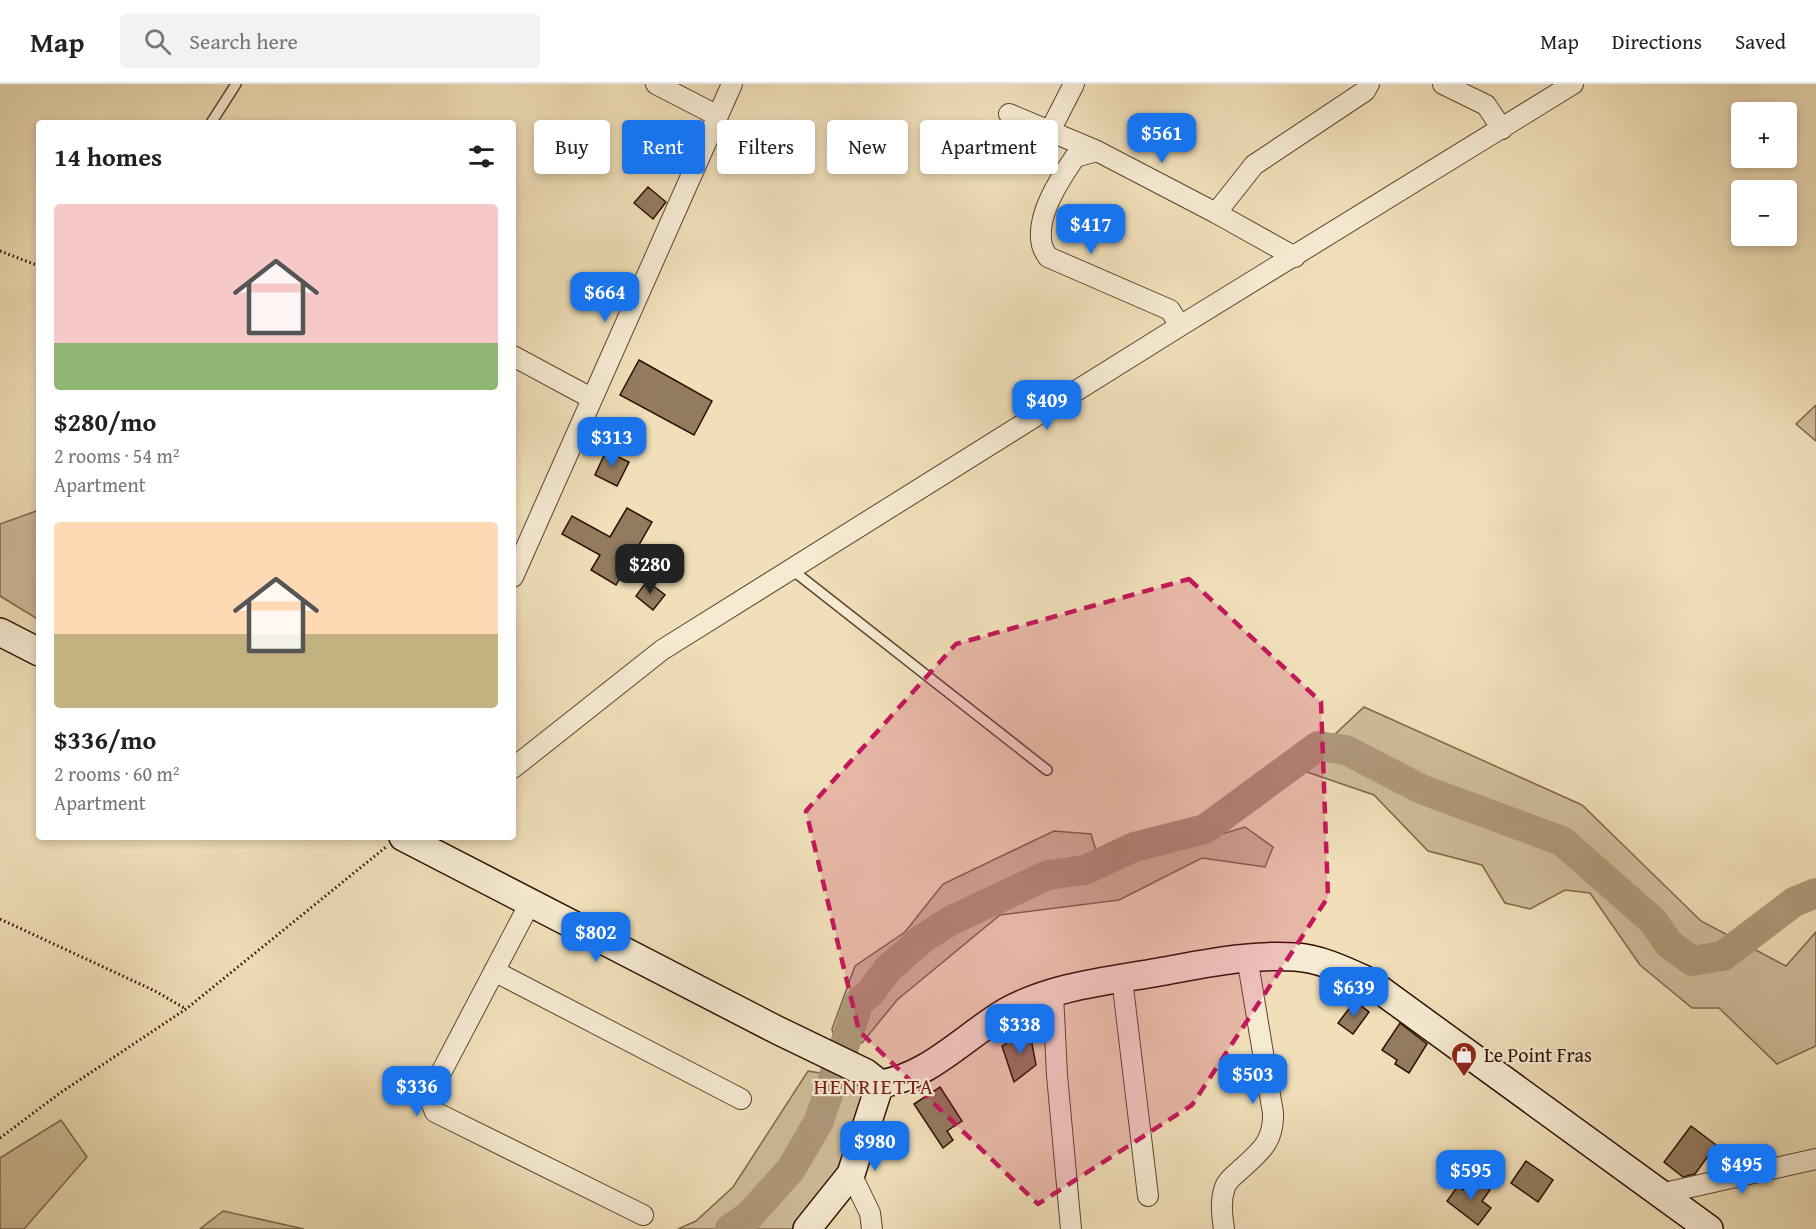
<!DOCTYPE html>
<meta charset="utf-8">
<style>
:root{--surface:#fff;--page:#f2f2f2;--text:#222;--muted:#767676;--line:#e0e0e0;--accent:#1a73e8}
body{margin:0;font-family:"Gentium Book Plus",serif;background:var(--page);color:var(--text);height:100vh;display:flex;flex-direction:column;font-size:22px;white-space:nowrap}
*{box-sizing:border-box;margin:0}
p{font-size:20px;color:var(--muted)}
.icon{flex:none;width:33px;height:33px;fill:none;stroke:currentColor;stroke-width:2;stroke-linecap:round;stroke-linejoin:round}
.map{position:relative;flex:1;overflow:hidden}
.drawer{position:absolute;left:36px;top:36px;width:480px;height:720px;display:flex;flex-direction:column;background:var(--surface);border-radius:6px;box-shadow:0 3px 9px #0003}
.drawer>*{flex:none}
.banner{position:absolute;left:534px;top:36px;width:570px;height:54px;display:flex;gap:12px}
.tools{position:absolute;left:1731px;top:18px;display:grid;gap:12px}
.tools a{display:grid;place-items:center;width:66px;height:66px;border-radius:6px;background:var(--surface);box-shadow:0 3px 9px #0003;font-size:30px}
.price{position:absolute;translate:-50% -51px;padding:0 14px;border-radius:12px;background:var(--accent);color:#fff;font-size:20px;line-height:39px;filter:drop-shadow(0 2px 3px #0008)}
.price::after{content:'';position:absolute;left:50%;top:36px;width:18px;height:14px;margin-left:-9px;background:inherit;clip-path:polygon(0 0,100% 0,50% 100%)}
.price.current{background:#222;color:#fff}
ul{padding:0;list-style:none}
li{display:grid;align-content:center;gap:12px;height:318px;padding:0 18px}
li span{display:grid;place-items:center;height:186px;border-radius:6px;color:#555}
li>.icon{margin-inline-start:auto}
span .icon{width:108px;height:108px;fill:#fffc;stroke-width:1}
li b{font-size:26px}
h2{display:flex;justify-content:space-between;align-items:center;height:72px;padding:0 18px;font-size:26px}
.pill{padding:0 21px;border-radius:6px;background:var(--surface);box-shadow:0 3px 9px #0003;font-size:21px;line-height:54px}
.pill.current{background:var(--accent);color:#fff}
header{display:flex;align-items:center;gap:36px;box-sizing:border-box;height:84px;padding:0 30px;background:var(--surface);border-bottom:2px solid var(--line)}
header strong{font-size:28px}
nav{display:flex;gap:33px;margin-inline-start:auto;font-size:21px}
.search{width:420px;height:54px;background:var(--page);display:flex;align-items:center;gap:15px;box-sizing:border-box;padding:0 21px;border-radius:6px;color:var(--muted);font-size:22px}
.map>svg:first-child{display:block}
.green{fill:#cfbc9a;stroke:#7e664d;stroke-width:1.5}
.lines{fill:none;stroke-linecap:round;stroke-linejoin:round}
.river{stroke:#ae987a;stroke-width:30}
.building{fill:#937b60;stroke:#2e0f00;stroke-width:1.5}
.lane-casing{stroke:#5e432e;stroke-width:12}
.street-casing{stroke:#5e432e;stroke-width:22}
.secondary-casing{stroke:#2e0f00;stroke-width:30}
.path{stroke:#2e0f00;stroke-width:3;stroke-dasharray:1.5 3;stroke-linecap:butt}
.lane{stroke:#f5ead2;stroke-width:9}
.street{stroke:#f5ead2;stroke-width:20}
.secondary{stroke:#f5ead2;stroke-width:27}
.marked{fill:#c2185b;fill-opacity:0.2;stroke:#c2185b;stroke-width:4.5;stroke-dasharray:12 8;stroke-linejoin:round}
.labels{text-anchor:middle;stroke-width:4.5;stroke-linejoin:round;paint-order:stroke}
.poi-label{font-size:20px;fill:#2e0f00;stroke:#f5ead2;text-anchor:start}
.quarter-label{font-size:22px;letter-spacing:1.5px;fill:#7a1f14;stroke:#f5ead2}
</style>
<header>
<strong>Map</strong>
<div class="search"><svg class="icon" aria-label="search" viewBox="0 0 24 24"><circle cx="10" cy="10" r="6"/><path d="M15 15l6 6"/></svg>Search here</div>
<nav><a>Map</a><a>Directions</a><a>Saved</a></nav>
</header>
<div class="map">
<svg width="1816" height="1145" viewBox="0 0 1816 1145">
<rect width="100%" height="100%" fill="#f0dfb9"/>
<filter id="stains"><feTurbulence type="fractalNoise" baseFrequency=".00333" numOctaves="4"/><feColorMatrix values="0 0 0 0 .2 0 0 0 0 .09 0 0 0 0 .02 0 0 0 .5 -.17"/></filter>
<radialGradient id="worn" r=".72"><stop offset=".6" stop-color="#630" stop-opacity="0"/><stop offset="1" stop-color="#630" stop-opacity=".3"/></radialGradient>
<!-- green -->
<path class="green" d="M1816,321V357L1796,340Z
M39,426V536L0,512V440Z
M1364,623L1582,721L1701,837L1786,882L1816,848V962L1777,980L1719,924H1692L1640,881L1590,809L1565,806L1530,825L1505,819L1482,781L1428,767L1374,711L1298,685Z
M1245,743L1273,763L1265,783L1202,774L1119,816L1000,831L897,916L862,959L835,958L832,945L855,882L905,848L943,800L1054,747L1091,750L1102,786Z
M808,987L844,993L867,1007L861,1037L830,1100L793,1145H678L696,1137L733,1103Z
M61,1036L87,1073L24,1145H0V1074Z
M223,1127L304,1145H200Z"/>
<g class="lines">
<!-- river -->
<path class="river" d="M730,1145L749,1132L791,1085L819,1037L859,918L870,909L888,885L922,855L950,837L1048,791L1085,786L1134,763L1205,745L1318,662L1346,666L1421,705L1562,757L1653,837L1669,860L1692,877L1723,872L1794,818L1816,809"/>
</g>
<!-- building -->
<path class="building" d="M648,103L666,118L653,135L634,119Z
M639,276L712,317L694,351L620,311Z
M606,367L629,378L617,402L595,391Z
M627,424L652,438L616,501L591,486L600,471L562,450L572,432L610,453Z
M647,497L665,511L653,526L636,512Z
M1355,917L1369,928L1353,950L1338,939Z
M1400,939L1427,960L1409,989L1395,980L1397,976L1382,966Z
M1029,944L1036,981L1014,998L1002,962Z
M940,1003L962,1037L947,1047L953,1056L943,1064L914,1020Z
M1691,1042L1716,1061L1695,1090L1683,1093L1664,1078Z
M1526,1077L1553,1096L1538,1118L1511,1099Z
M1473,1093L1490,1106L1482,1117L1491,1124L1478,1141L1447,1117L1458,1102L1463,1106Z"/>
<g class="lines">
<defs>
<path id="lane" d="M211,39L236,0
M791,485L1047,686"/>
<path id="street" d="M656,0L718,32
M1443,0L1486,21L1502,45
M1009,30L1097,67L1216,129L1295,173
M1050,47L1074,0
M1097,67L1075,73C1060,95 1035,132 1042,161C1043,165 1046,170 1048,173L1170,226L1180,242
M1216,129L1254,81L1365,7L1369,0
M513,272L591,314
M513,493L732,0
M513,684L662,566L1180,242L1573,0
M530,819L433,1004L431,1018L435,1028L643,1131
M494,887L741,1015
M1122,895L1148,1112
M1053,910L1057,991L1071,1145
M851,1090L870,1129L872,1145
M1660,1110L1816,1075
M1224,1145C1222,1131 1220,1117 1225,1103C1228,1095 1234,1092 1240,1086C1260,1068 1274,1058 1273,1029L1247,873"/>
<path id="secondary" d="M0,548L39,568
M403,753L777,946L866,989L880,1000C929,993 965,952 1006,928C1052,902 1108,897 1159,888C1204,880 1249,870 1295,873C1319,874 1346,887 1368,897L1709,1145
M807,1145L851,1090L880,1000"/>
</defs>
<!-- lane casing -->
<use href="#lane" class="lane-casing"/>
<!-- street casing -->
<use href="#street" class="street-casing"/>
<!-- secondary casing -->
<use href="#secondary" class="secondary-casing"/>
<!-- path -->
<path class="path" d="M0,167L39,182
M0,835L155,907L186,925
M0,1054L60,1009L186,925L386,763"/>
<!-- lane -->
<use href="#lane" class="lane"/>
<!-- street -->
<use href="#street" class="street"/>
<!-- secondary -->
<use href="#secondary" class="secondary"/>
</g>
<!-- marked area -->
<path class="marked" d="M1189,495L1321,618L1328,813L1192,1021L1038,1120L859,947L806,727L956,560Z"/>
<!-- icons -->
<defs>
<symbol id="shop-pin" viewBox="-11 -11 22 30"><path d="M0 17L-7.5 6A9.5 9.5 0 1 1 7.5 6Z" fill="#8f2418" stroke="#f5ead2"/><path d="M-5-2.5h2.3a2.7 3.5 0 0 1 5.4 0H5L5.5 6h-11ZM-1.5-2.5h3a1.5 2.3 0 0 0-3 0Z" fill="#fff"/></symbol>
</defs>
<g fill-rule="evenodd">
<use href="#shop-pin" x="1449" y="956" width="30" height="40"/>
</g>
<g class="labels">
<!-- poi labels -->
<g class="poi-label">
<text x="1484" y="978">Le Point Fras</text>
</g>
<!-- quarter labels -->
<g class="quarter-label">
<text x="874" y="1010">HENRIETTA</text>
</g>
</g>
<rect width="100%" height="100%" filter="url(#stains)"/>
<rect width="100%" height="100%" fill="url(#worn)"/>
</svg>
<div class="tools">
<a>+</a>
<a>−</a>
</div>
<b class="price" style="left:1162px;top:80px">$561</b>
<b class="price" style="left:1091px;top:171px">$417</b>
<b class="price" style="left:605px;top:239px">$664</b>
<b class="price" style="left:1047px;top:347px">$409</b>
<b class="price" style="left:612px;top:384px">$313</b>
<b class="price current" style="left:650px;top:511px">$280</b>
<b class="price" style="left:596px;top:879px">$802</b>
<b class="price" style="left:1354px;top:934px">$639</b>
<b class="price" style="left:1020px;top:971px">$338</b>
<b class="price" style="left:1253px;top:1021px">$503</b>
<b class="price" style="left:417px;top:1033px">$336</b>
<b class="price" style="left:875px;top:1088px">$980</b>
<b class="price" style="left:1742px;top:1111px">$495</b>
<b class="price" style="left:1471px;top:1117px">$595</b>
<div class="banner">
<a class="pill">Buy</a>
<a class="pill current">Rent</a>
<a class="pill">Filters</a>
<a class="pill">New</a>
<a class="pill">Apartment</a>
</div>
<section class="drawer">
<h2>14 homes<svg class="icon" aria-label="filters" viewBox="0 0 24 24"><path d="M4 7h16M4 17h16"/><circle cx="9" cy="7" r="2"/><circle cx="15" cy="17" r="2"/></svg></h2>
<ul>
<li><span style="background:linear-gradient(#f6c9c9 75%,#8fb573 0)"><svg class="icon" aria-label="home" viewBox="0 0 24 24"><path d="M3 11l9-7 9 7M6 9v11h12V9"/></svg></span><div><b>$280/mo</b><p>2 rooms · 54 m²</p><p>Apartment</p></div></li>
<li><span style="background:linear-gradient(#ffd9b3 60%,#c2b280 0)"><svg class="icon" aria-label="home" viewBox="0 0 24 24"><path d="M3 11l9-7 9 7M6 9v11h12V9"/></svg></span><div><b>$336/mo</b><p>2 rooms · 60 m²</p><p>Apartment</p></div></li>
</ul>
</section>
</div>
